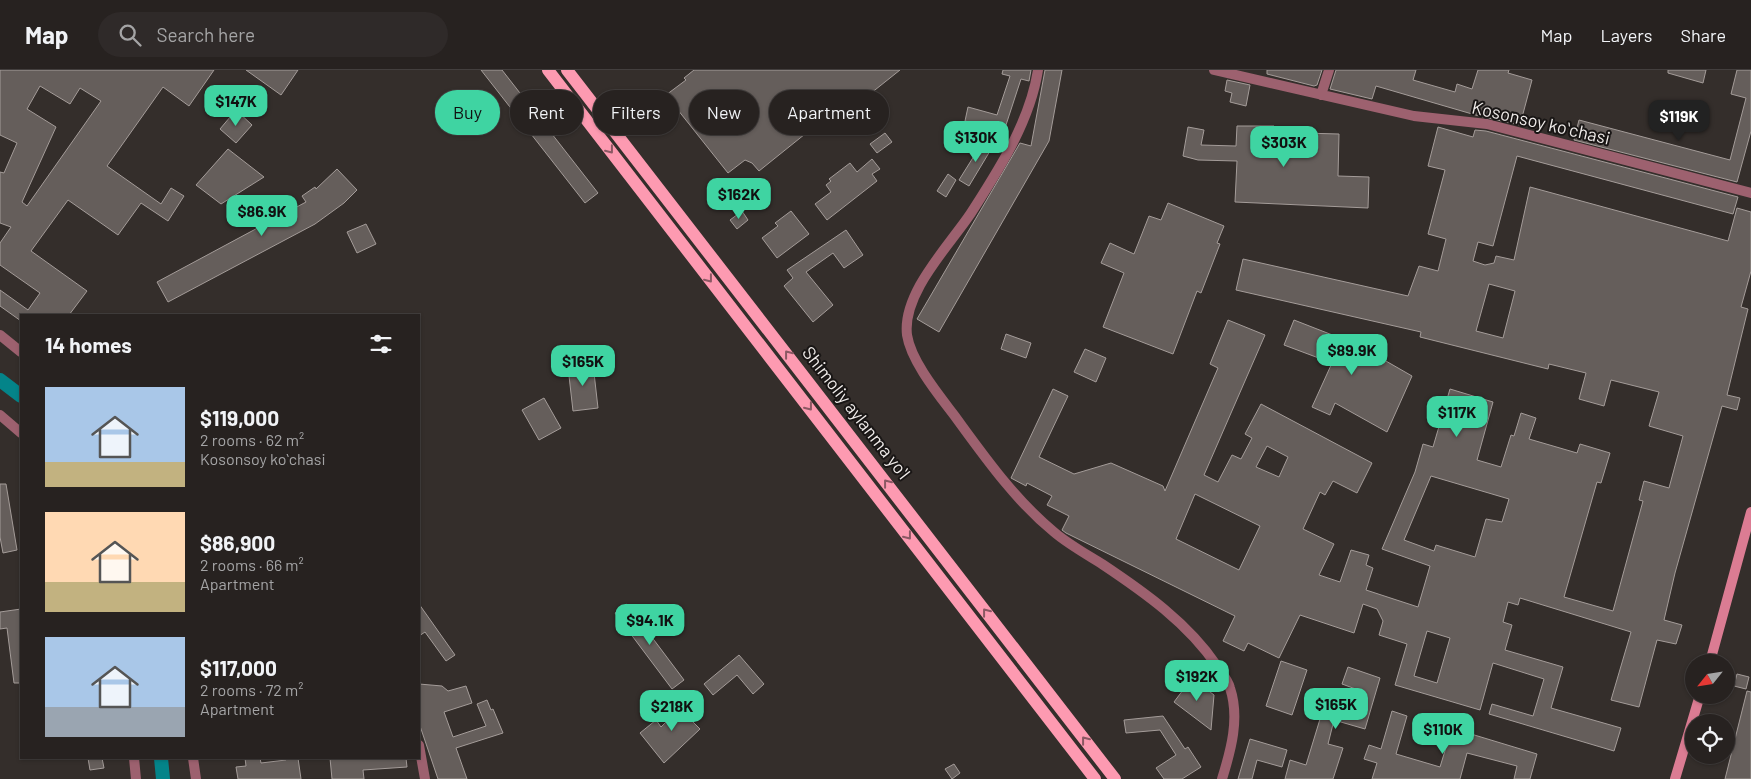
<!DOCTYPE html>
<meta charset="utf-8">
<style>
:root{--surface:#272220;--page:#2f2a29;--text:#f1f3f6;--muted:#a4a4a5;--line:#433f3e;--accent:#3fd4a2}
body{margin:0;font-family:Barlow,sans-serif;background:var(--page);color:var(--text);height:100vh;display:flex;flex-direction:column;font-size:19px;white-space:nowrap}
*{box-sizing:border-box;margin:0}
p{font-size:16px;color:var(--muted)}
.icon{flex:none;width:28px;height:28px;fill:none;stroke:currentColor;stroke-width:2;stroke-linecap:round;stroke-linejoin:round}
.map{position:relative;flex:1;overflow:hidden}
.side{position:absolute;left:20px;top:244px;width:400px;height:445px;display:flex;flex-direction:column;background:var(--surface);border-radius:0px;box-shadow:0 1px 4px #0004,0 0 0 1px var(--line)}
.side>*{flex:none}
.top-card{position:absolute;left:435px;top:20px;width:475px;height:45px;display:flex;gap:10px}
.needle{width:32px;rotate:240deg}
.tools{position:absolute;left:1685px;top:584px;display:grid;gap:10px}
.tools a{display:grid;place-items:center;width:50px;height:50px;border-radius:50%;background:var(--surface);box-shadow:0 1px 4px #0004,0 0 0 1px var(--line);font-size:25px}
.price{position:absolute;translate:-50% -42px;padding:0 11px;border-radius:10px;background:var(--accent);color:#111;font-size:16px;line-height:32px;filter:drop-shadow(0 1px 2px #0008)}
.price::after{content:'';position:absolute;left:50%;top:30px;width:15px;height:11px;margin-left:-8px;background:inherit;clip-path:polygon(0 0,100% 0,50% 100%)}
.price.current{background:#222;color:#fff}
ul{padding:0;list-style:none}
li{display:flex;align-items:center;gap:15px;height:125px;padding:0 25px}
li span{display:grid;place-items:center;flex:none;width:140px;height:100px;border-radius:0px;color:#555}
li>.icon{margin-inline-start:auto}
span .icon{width:60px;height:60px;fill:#fffc;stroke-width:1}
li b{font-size:21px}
h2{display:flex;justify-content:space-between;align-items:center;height:60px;padding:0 25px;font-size:21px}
.pill{padding:0 18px;border-radius:22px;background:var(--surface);box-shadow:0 1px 4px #0004,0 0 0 1px var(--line);font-size:18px;line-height:45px}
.pill.current{background:var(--accent);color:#111}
header{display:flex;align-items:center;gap:30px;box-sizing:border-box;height:70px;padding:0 25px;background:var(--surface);border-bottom:1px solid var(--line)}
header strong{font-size:24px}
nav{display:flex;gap:28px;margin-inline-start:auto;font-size:18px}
.search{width:350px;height:45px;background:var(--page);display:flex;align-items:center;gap:12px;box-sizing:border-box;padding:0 18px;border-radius:28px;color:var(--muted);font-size:19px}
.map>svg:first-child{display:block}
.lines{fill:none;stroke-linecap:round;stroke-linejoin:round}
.canal{stroke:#048489;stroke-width:14}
.building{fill:#655e5b;stroke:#a49c99;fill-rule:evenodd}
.street{stroke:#9d616f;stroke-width:10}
.secondary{stroke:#db7c93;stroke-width:10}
.primary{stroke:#fd9ab1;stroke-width:12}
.oneway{stroke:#8b5863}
.labels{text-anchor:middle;stroke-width:4;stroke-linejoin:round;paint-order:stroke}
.street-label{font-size:18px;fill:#f1edeb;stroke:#191615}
</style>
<header>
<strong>Map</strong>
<div class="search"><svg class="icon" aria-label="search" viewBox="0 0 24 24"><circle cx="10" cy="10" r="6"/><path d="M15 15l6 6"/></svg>Search here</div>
<nav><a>Map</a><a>Layers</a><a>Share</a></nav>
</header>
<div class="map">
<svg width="1751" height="709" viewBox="0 0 1751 709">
<rect width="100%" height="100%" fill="#342e2b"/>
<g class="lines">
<!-- canal -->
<path class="canal" d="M0,310L21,326
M161,688L163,709"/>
</g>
<!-- building -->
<path class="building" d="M0,0H214L189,36L163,17L107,96L161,134L171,118L184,126L168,151L141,133L118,165L68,130L31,181L87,221L69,245H21V251L0,236V220L28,240L40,223L0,195V173L11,157L0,153V102L4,103L17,73L0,65ZM40,16L70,34L80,18L101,31L27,136L22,132L56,57L27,39Z
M246,0H298L281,25Z
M481,0H502L598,123L585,133Z
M694,0H900L831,55L825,48L759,101L752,93L745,90L728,103L666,25L686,10L684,8Z
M1003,0H1031L1029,11L1021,9L1004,61L965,51L968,37L997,45L1010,6L1002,4Z
M1045,0H1062L1049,71L939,262L917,249L1020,73L1031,76Z
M1267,0H1322L1317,15L1314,16L1267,4Z
M1336,0H1416L1413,10L1455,22L1457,14L1472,19L1478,0H1509L1508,3L1532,10L1520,55L1479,46L1376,16L1372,29L1330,19Z
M1668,0H1706L1703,13L1668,3Z
M1737,0H1751V61L1737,112L1574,70L1579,50L1730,90L1746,28L1731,24Z
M1227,10L1250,15L1246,36L1230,32L1232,23L1225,21Z
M236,40L252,55L236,73L220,59Z
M1237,56H1274V68H1302V63L1339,64L1338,106L1369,107L1368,138L1235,132L1237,91L1198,90L1183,86L1188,57L1204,60L1201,75L1236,76Z
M1438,57L1473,67L1475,60L1486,61L1738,127L1733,144L1517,86L1493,176L1478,172L1473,191L1485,195L1494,193L1496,186L1514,190L1530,117L1728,171L1737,138L1751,142V201L1741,237L1748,239L1727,325L1740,328L1737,340L1722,336L1675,503L1664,550L1682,555L1676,574L1657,570L1639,637L1611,630L1631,562L1520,528L1518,535L1508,532L1503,552L1512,555L1505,580L1563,597L1551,638L1621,658L1614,681L1489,644L1492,634L1533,646L1544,609L1493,593L1480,640L1395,615L1407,574L1379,565L1383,551L1377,539L1363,534L1354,563L1300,545L1279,588L1248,573L1244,581L1223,571L1235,546L1066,463L1062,460L1069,446L1047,435L1052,426L1027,413L1026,416L1011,408L1053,319L1068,326L1039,387L1074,404L1111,393L1163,416L1165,421L1218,298L1210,294L1228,250L1265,265L1204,405L1218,412L1232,385L1241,389L1252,368L1245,364L1261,334L1372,393L1357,423L1333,411L1325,425L1320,422L1303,459L1334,474L1319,505L1340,512L1351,480L1369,485L1366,495L1373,498L1366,520L1418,537L1430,496L1382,479L1415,402L1423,374L1433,377L1450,319L1493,332L1477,390L1501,397L1511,365L1514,366L1521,343L1536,348L1529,369L1577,383L1580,374L1610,383L1601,413L1597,412L1564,527L1613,541L1643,431L1639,430L1644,411L1669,418L1683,366L1649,356L1659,322L1611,310L1604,336L1579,329L1586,303L1549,294L1548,299L1420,267L1421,262L1236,220L1243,189L1408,226L1419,196L1438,201L1446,169L1428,164L1445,100L1428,96ZM1489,214L1515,221L1503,268L1476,261ZM1267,376L1288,387L1279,407L1256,397ZM1431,406L1509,429L1502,452L1486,449L1475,487L1436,475L1434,481L1404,470ZM1195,424L1260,456L1239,500L1176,469ZM1427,561L1450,568L1437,613L1414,606Z
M885,63L892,72L877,83L870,74Z
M984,70L993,76L969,116L959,110Z
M228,79L264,107L221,134L196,115Z
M872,89L880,99L872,104L877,111L827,150L815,134L831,122L826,115L831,111L829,109L850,93L857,102Z
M337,99L357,120L344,133L315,154L168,232L157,212L306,132L302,126L315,117L316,119Z
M948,104L956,110L946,127L937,121Z
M1168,133L1224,156L1217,173L1220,174L1201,223L1197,221L1173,284L1103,257L1124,203L1101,193L1110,173L1134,184L1149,146L1161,150Z
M742,141L748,150L737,159L730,150Z
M791,141L809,164L777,188L762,168L778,156L775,153Z
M366,154L376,174L357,183L347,162Z
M846,160L863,185L844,198L833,183L806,202L833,235L813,252L784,216L793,208L787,200Z
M1294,250L1358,275L1412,306L1387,362L1335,333L1330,345L1312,337L1332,293L1284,275Z
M1006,264L1031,273L1026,288L1001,279Z
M1085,279L1106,288L1096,312L1074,302Z
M593,294L598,338L573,341L568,297Z
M544,328L561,358L539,370L522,340Z
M0,414H6L17,480L3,483L0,467Z
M419,534L455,585L446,591L425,562L419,566Z
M627,534L684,610L672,619L615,543Z
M21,539V613H14L7,558L0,559V542Z
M739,585L764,614L753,624L737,605L713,625L704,614Z
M1281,591L1307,600L1292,645L1266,636Z
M1348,597L1380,608L1365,659L1334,650L1328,674L1343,678L1333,709H1285L1290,690L1306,695L1324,636L1354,645L1361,621L1342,614Z
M1737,604L1749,607L1746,619L1734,616Z
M1192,608L1214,625L1211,660L1174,632Z
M419,614L442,616L448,621L466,616L472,633L444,642L453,667L486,656L477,634L487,630L491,640L493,639L503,663L456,678L467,709H438L419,653Z
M1747,621L1751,622V709H1725Z
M688,630L699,641L691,650L700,659L664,693L640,663L656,650L661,657Z
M1392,641L1407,646L1396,684L1440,697L1448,671L1434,667L1438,654L1537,684L1530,709H1514L1517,696L1467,683L1460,709H1372L1377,693L1364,689L1369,675L1381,679Z
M1163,646L1185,679L1188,677L1201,697L1182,709H1164L1156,698L1176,685L1160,660L1126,663L1124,650Z
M1250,669L1287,680L1282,697L1257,690L1252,709H1238Z
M88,688H102L104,698L90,700Z
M245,688H260L261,693L286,690L285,688H298L301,709H238L236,697L246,696Z
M330,688H406L407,697L363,700L364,709H332Z
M954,694L960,703L952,709L945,699Z"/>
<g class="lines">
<!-- street -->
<path class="street" d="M1038,0C1030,52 999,99 971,143C949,176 902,223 907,265C911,291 938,324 954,345C984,386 1014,429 1054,462C1068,474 1086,484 1102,494C1144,522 1188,553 1217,596C1221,602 1228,610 1230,618C1240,648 1231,680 1222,709
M1214,0L1414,46L1487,54L1751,123
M1321,25L1329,0
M0,265L21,282
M0,345L21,363
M419,675L425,709
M134,688L136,709
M193,688L196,709"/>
<!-- secondary -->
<path class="secondary" d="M1710,592L1751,442
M1675,709L1700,625"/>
<!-- primary -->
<path class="primary" d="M548,0L1095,709
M567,0L1115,709"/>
</g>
<!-- one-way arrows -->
<defs><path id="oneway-chevron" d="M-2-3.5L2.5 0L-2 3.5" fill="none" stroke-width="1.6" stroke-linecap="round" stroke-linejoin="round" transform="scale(1.25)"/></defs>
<g class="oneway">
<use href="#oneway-chevron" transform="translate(610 80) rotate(52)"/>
<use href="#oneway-chevron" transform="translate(709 209) rotate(52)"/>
<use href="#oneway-chevron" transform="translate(788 284) rotate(-128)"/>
<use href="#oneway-chevron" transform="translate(809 337) rotate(52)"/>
<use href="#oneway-chevron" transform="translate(887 413) rotate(-128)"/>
<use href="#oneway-chevron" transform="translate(908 466) rotate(52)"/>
<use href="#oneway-chevron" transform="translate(986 542) rotate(-128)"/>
<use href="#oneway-chevron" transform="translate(1085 670) rotate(-128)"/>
</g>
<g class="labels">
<!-- street labels -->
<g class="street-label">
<text transform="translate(1541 53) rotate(13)" y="6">Kosonsoy koʻchasi</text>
<text transform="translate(856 343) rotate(52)" y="6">Shimoliy aylanma yoʻl</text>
</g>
</g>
</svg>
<div class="tools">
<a><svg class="needle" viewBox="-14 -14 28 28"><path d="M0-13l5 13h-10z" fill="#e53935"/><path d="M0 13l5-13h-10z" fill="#a4a4a5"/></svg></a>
<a><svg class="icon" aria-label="locate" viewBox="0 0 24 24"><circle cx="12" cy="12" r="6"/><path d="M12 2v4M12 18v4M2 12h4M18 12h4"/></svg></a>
</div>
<b class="price" style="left:236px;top:57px">$147K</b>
<b class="price current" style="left:1679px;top:72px">$119K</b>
<b class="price" style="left:976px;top:93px">$130K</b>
<b class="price" style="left:1284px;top:98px">$303K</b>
<b class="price" style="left:739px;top:150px">$162K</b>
<b class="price" style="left:262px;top:167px">$86.9K</b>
<b class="price" style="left:1352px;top:306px">$89.9K</b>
<b class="price" style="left:583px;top:317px">$165K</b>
<b class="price" style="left:1457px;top:368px">$117K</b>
<b class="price" style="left:650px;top:576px">$94.1K</b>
<b class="price" style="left:1197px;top:632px">$192K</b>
<b class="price" style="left:1336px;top:660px">$165K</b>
<b class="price" style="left:672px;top:662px">$218K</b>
<b class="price" style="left:1443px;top:685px">$110K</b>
<div class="top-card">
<a class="pill current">Buy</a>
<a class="pill">Rent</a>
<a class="pill">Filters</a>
<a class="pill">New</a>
<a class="pill">Apartment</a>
</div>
<section class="side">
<h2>14 homes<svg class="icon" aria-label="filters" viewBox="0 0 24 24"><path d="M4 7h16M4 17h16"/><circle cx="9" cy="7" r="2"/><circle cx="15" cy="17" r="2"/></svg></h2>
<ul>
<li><span style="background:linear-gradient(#a9c7e8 75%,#c2b280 0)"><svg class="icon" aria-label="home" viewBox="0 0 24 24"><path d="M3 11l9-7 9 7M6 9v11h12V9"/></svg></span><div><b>$119,000</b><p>2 rooms · 62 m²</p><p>Kosonsoy koʻchasi</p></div></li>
<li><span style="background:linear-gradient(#ffd9b3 70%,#c2b280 0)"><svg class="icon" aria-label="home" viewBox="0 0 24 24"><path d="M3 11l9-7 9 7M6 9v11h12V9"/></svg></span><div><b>$86,900</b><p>2 rooms · 66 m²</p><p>Apartment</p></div></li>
<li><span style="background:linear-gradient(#a9c7e8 70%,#9aa5b1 0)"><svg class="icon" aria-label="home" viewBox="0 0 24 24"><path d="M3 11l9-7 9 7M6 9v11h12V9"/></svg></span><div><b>$117,000</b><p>2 rooms · 72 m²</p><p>Apartment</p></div></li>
</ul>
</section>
</div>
